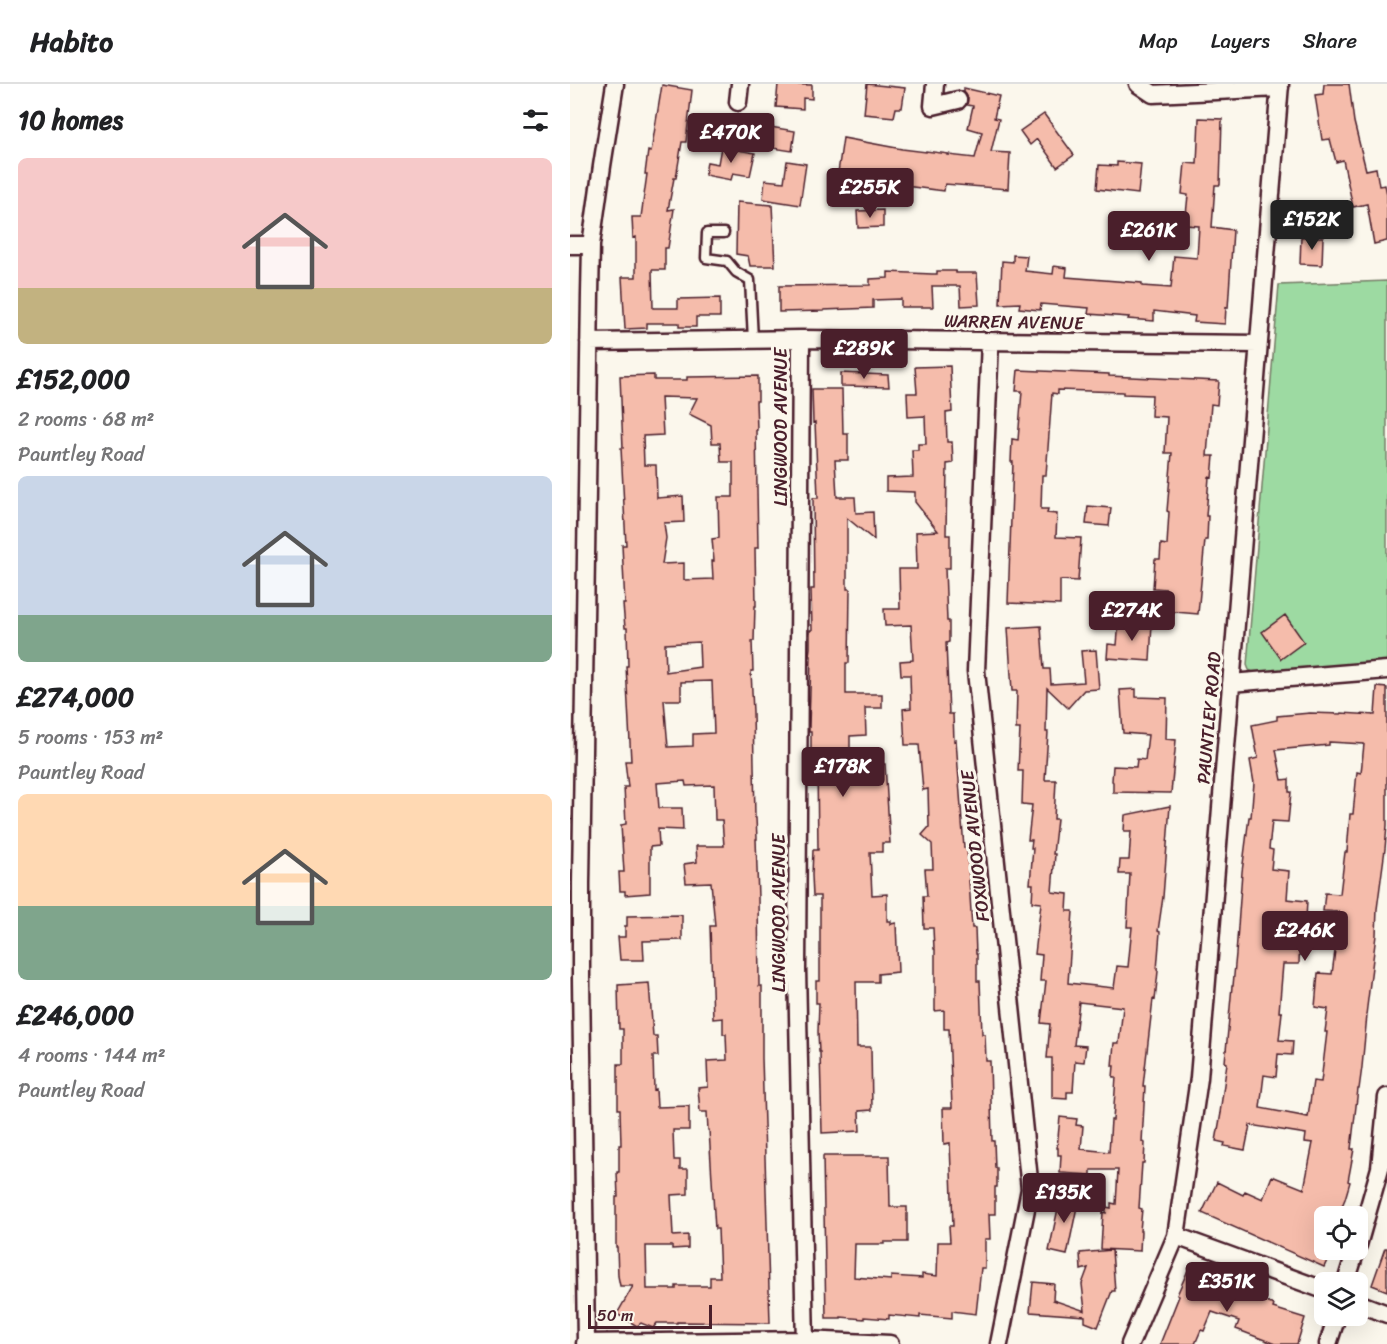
<!DOCTYPE html>
<meta charset="utf-8">
<style>
:root{--surface:#fff;--page:#f6f6f6;--text:#202124;--muted:#757577;--line:#e0e0e0;--accent:#4a1f2b}
body{margin:0;font-family:Sriracha,sans-serif;background:var(--page);color:var(--text);height:100vh;display:flex;flex-direction:column;font-size:22px;white-space:nowrap}
*{box-sizing:border-box;margin:0}
p{font-size:20px;color:var(--muted)}
.icon{flex:none;width:33px;height:33px;fill:none;stroke:currentColor;stroke-width:2;stroke-linecap:round;stroke-linejoin:round}
.map{position:relative;flex:1;overflow:hidden}
.sheet{display:flex;flex-direction:column;background:var(--surface);width:570px}
.sheet>*{flex:none}
.buttons{position:absolute;left:744px;top:1122px;display:grid;gap:12px}
.buttons a{display:grid;place-items:center;width:54px;height:54px;border-radius:9px;background:var(--surface);box-shadow:0 6px 24px #0002;font-size:30px}
.scale{position:absolute;left:18px;bottom:15px;width:124px;box-sizing:border-box;padding-left:6px;border:3px solid #4a1f2b;border-top:0;font-size:16px;line-height:21px;white-space:nowrap;color:#4a1f2b;-webkit-text-stroke:4px #fbf7ec;paint-order:stroke}
.price{position:absolute;translate:-50% -51px;padding:0 14px;border-radius:6px;background:var(--accent);color:#fff;font-size:20px;line-height:39px;filter:drop-shadow(0 2px 3px #0008)}
.price::after{content:'';position:absolute;left:50%;top:36px;width:18px;height:14px;margin-left:-9px;background:inherit;clip-path:polygon(0 0,100% 0,50% 100%)}
.price.selected{background:#222;color:#fff}
ul{padding:0;list-style:none}
li{display:grid;align-content:center;gap:12px;height:318px;padding:0 18px}
li span{display:grid;place-items:center;height:186px;border-radius:9px;color:#555}
li>.icon{margin-inline-start:auto}
span .icon{width:108px;height:108px;fill:#fffc;stroke-width:1}
li b{font-size:26px}
h2{display:flex;justify-content:space-between;align-items:center;height:72px;padding:0 18px;font-size:26px}
header{display:flex;align-items:center;gap:36px;box-sizing:border-box;height:84px;padding:0 30px;background:var(--surface);border-bottom:2px solid var(--line)}
header strong{font-size:28px}
nav{display:flex;gap:33px;margin-inline-start:auto;font-size:21px}
main{display:flex;flex:1;min-height:0}
.map>svg:first-child{display:block}
.green{fill:#9ddaa2;stroke:#747c66;stroke-width:1.5}
.building{fill:#f5bcab;stroke:#4a1f2b;stroke-width:1.5;fill-rule:evenodd}
.lines{fill:none;stroke-linecap:round;stroke-linejoin:round}
.lane-casing{stroke:#4a1f2b;stroke-width:13}
.street-casing{stroke:#4a1f2b;stroke-width:21}
.lane{stroke:#fbf7ec;stroke-width:8}
.street{stroke:#fbf7ec;stroke-width:16}
.labels{text-anchor:middle;stroke-width:6;stroke-linejoin:round;paint-order:stroke}
.street-label{font-size:18px;fill:#4a1f2b;stroke:#fbf7ec}
</style>
<header>
<strong>Habito</strong>
<nav><a>Map</a><a>Layers</a><a>Share</a></nav>
</header>
<main>
<section class="sheet">
<h2>10 homes<svg class="icon" aria-label="filters" viewBox="0 0 24 24"><path d="M4 7h16M4 17h16"/><circle cx="9" cy="7" r="2"/><circle cx="15" cy="17" r="2"/></svg></h2>
<ul>
<li><span style="background:linear-gradient(#f6c9c9 70%,#c2b280 0)"><svg class="icon" aria-label="home" viewBox="0 0 24 24"><path d="M3 11l9-7 9 7M6 9v11h12V9"/></svg></span><div><b>£152,000</b><p>2 rooms · 68 m²</p><p>Pauntley Road</p></div></li>
<li><span style="background:linear-gradient(#c9d6e8 75%,#7fa58c 0)"><svg class="icon" aria-label="home" viewBox="0 0 24 24"><path d="M3 11l9-7 9 7M6 9v11h12V9"/></svg></span><div><b>£274,000</b><p>5 rooms · 153 m²</p><p>Pauntley Road</p></div></li>
<li><span style="background:linear-gradient(#ffd9b3 60%,#7fa58c 0)"><svg class="icon" aria-label="home" viewBox="0 0 24 24"><path d="M3 11l9-7 9 7M6 9v11h12V9"/></svg></span><div><b>£246,000</b><p>4 rooms · 144 m²</p><p>Pauntley Road</p></div></li>
</ul>
</section>
<div class="map">
<svg width="817" height="1260" viewBox="0 0 817 1260">
<rect width="100%" height="100%" fill="#fbf7ec"/>
<filter id="ink" filterUnits="userSpaceOnUse"><feTurbulence type="fractalNoise" baseFrequency=".0167" numOctaves="2"/><feDisplacementMap in="SourceGraphic" scale="12" xChannelSelector="R" yChannelSelector="G"/><feConvolveMatrix kernelMatrix="1 2 1 2 8 2 1 2 1" color-interpolation-filters="sRGB"/></filter>
<g filter="url(#ink)">
<!-- green -->
<path class="green" d="M817,197V577L687,590L679,586L677,581L709,201Z"/>
<!-- building -->
<path class="building" d="M208,0L242,1V15L233,14V25L206,23Z
M297,0L335,4L332,24H326L324,33L294,30Z
M754,0H779L784,38L796,86L806,84L809,102L815,101L817,110V157L804,160L797,120L783,123L773,76L766,78L760,55L752,56L745,11L753,10Z
M92,1L122,6L116,58H112L106,94H104L98,126L104,125L98,164H95V186H82L83,224H108V215L150,214V233H126V243H109V239H77V244L55,245L52,193H66V153L63,154L62,133H71L77,90H75L78,67L81,68Z
M394,4L429,12L424,34L429,35L421,68L440,69L438,105L375,100L374,107L327,101L328,94L288,87L284,112L265,109L273,54L332,65L356,68V67L379,70L378,71L405,74L412,48L398,44L403,22L397,21L398,14L394,8Z
M474,30L504,71L487,83L467,55L460,61L450,47Z
M629,34L652,35L650,101H645L642,143L663,146L658,224L656,223L655,240L624,238L625,232L584,227V237L558,235L559,233L518,230L519,224L471,220L470,226L449,224L450,219L430,220L432,177L443,178V171L457,172L455,187L483,190L484,182L497,184L496,193L572,199V202L601,204L604,172L627,174L629,142L615,141L618,111L612,110L615,79L627,80Z
M200,43L225,47L222,67L196,63Z
M151,63L185,69L180,92L163,89L161,96L135,91L137,78L148,80Z
M217,77L236,80L230,121L193,115L195,96L214,98Z
M547,78L571,80L568,110L527,105L529,81L547,82Z
M167,118L202,121L205,182H180L178,172L166,170Z
M313,126V143L288,144L287,127Z
M731,153H753L752,181L730,180Z
M367,187H386V189H407L409,221L391,222L390,202H362L363,223H331V215L303,216V224L254,226V227L209,228V202L300,201V195L318,194V188L362,190H367Z
M380,282L382,328L376,329L377,358H382L383,379L377,380L376,451H380V484H375L377,537H379V558L376,559L379,630H383L384,657L386,656L394,764L397,763L402,844H405L406,870H407V897H410L412,950H415L416,977H420L422,1057H424L425,1084H427V1103H425V1130H419L420,1155H415V1184H411L406,1230L382,1227V1234L350,1231V1234L319,1231V1235L294,1233V1235L271,1233V1234H256L253,1072H319L320,1123H337V1158H314V1160H285L284,1193L321,1196V1192L352,1194V1190L367,1192L368,1158H380L379,1142H383L380,1059L374,1060L373,1024H382L379,945H374V926L365,927V865H364L363,844H354L353,812H357L355,785H363L362,760L352,751L359,743L358,705L353,706L349,661H335L333,625L341,624L340,591H331L330,577L343,576L341,541L315,542L314,525H330L329,485H347L346,448L368,447L345,418V408L316,407V394L343,393L342,366H348V360H356L355,332L338,333L337,309H347L345,283Z
M448,286L539,290V292L649,297L647,321L641,320L637,372H644L642,394L639,393L636,432H638L637,456H635L628,530L594,527L596,505L583,504L585,475H590L591,460L597,461L599,428L597,427L602,369H595L597,333L581,332L582,311L553,310V308L488,306V310L482,309L476,391H472L471,425H478L477,429L487,430L486,453L511,454L508,497L490,496V521L438,519L443,378H441L442,355L448,356L452,307H446Z
M271,289L318,291L319,303L271,302Z
M84,291V296H117V293L188,292V317H186L187,346H186L188,464H185L186,522H185L184,557H182L183,587H181L183,628L185,734H186L187,755H186L188,814L189,902H192V974L200,1239L107,1238V1239H87L83,1244L71,1239L67,1242L47,1230L63,1202H50L48,1192L47,1163H46V1113H48L47,1088H49V1061H51L50,1025H48V980H53V945H49L48,901L79,899L83,952H87L88,972H83L84,1006L86,1005L87,1023L119,1022V1046H103L104,1076H110V1085H118V1110L101,1111L103,1152L118,1151V1164L102,1165V1162H76L77,1205H106V1202H140V1193H150L148,1145H145L139,1046H138L137,1028H130L128,1004L138,1003L137,977L157,976L156,950H153V934L143,935L140,842H145L141,798L116,799L114,780L127,778L126,762H154L152,736H145L144,701L116,702L115,697L87,699L89,724H112L113,746L88,745L89,762L80,763V809L55,811V807H50L49,788H54L51,741L56,740L54,703H58L55,677H61L56,582H58L57,544H55L53,520H55L52,461H56L51,364H53L50,292ZM91,313L127,314L119,330L141,341L142,359H150L151,378H163V413H148L149,454L142,455L144,477H142L143,495L114,496V479L92,480L96,454L94,439L114,438L113,412L87,414L86,381H74L73,352L93,351ZM129,558L130,583L96,588L95,560ZM142,597L144,649L123,650V662L98,663L94,616H111V598Z
M242,305H272L273,350H278V376H265L267,413H285L286,429L303,428L304,456L277,434V505H280L279,579H276V610H312V624H295L296,651L280,652V681L315,680L320,759H312V768H300L302,811L317,810V837H321V840L326,839L328,888L308,890V898H286L287,963H301L302,1026L289,1027L290,1047L252,1049L250,968H249L248,948L249,919H246V897H250V812H243L242,791L243,766H248L247,680H241V648H239V643L241,572H239L240,564V546H242L241,505H244L243,414H248L245,338L243,339Z
M518,422L541,424L539,442L516,440Z
M715,531L734,558L711,575L692,548Z
M549,537L582,539L580,577L537,574L538,560L547,561Z
M471,542L474,585H480L481,600L514,598L511,567L526,566L529,605L514,606L498,624L477,604L476,648H478L475,696H486L484,735H487L483,770H485L482,808L498,810L497,827H503L498,899L544,904L547,882L558,883L562,843H557L560,790H549L550,776H559L561,747H554L555,731L600,722L593,813L588,847L590,848L587,886L588,887L585,916L583,915L573,1002H575L572,1058L575,1059L574,1079H572L569,1124L572,1125L570,1147H571L570,1167L531,1165L533,1128L536,1129V1123L541,1124V1119L546,1120L548,1086H521V1091L490,1089L491,1071H488V1064H487L490,1033L507,1035L506,1041L513,1042L511,1065L539,1068L541,1036H543L546,993H543L544,982H542L544,959H549L553,923L509,918L504,961L516,962L514,978L505,977L503,1008H497V1015L482,1014V974H477L480,940L471,939L476,897H470L472,871L465,870L471,819L462,818L463,800H460L463,764H461L462,756H458L462,721L452,720L453,687H448L450,645H446L447,607H442L438,544Z
M807,603L817,604V741L815,765L807,825L806,851L796,931H797L792,983L789,1005H788L781,1065H784L778,1097L780,1098L775,1115L769,1129L754,1123V1166H762L754,1183L632,1129L647,1098L673,1111L675,1107L693,1115L702,1092L734,1105L743,1059L735,1058L736,1050L680,1041L675,1066L654,1062L655,1059L646,1057L651,1029H650L657,979L655,978L662,902H663L666,870L672,788L679,733H681L684,699L680,676L688,674L682,641L707,636V632L740,629L771,630V629L805,631ZM759,658L794,660L791,689L787,688L783,730H780L777,768H775L770,810L755,809L753,827L769,828L768,843L762,890L748,889L745,923L758,925L755,948H757L751,998L743,997L738,1033L690,1024L694,991L706,993L708,970L722,971L723,957L709,956L712,928H709L713,880H729L730,852H735L737,817L717,815L719,787L701,785L703,766L699,765L702,737L718,738L721,708H719V695L712,696L706,666L759,661Z
M566,605V613L597,614L596,655L606,656L601,709L543,708V698L542,697L543,682L566,683L567,675L575,676L578,651L553,649L550,606Z
M112,831V856L73,857L74,876H50L48,853H55V842H57V832Z
M491,1110L509,1113L497,1171L479,1167Z
M815,1164H817V1207L802,1201Z
M542,1166L545,1207H542L528,1243L515,1238V1232L460,1228L463,1198L484,1200L483,1216L515,1227L512,1200L518,1184L511,1186L510,1169Z
M619,1184L640,1193L639,1195L670,1206L669,1208L704,1221L703,1224L735,1234L727,1260H705L666,1245L669,1237L642,1228L634,1247L631,1246L625,1260H590L609,1212L607,1211Z"/>
<g class="lines">
<defs>
<path id="lane" d="M154,149H137L136,174L157,177L166,188L180,196L183,256"/>
<path id="street" d="M365,0L363,22L388,16
M568,0L583,10L710,4
M168,18L170,0
M0,161H21
M231,255L227,885L235,1260
M420,257L406,587L460,1105L429,1260
M19,258L231,255L688,260
M661,599L817,586
M606,1152L754,1206
M788,1161L810,1084L817,1013
M776,1198L786,1166
M788,1219L817,1230
M15,1259L235,1256L320,1260
M16,1260L11,895V799L20,210L21,161L32,82L45,0
M560,1260L606,1152L629,994L710,0
M758,1260L767,1232"/>
</defs>
<!-- lane casing -->
<use href="#lane" class="lane-casing"/>
<!-- street casing -->
<use href="#street" class="street-casing"/>
<!-- lane -->
<use href="#lane" class="lane"/>
<!-- street -->
<use href="#street" class="street"/>
</g>
</g>
<g class="labels">
<!-- street labels -->
<g class="street-label">
<text transform="translate(444 238) rotate(1)" y="6">WARREN AVENUE</text>
<text transform="translate(211 343) rotate(-90)" y="6">LINGWOOD AVENUE</text>
<text transform="translate(639 634) rotate(-85)" y="6">PAUNTLEY ROAD</text>
<text transform="translate(405 762) rotate(-96)" y="6">FOXWOOD AVENUE</text>
<text transform="translate(209 829) rotate(-90)" y="6">LINGWOOD AVENUE</text>
</g>
</g>
</svg>
<div class="buttons">
<a><svg class="icon" aria-label="locate" viewBox="0 0 24 24"><circle cx="12" cy="12" r="6"/><path d="M12 2v4M12 18v4M2 12h4M18 12h4"/></svg></a>
<a><svg class="icon" aria-label="layers" viewBox="0 0 24 24"><path d="M12 4l9 5-9 5-9-5zM3 14l9 5 9-5"/></svg></a>
</div>
<div class="scale">50 m</div>
<b class="price" style="left:161px;top:80px">£470K</b>
<b class="price" style="left:300px;top:135px">£255K</b>
<b class="price selected" style="left:742px;top:167px">£152K</b>
<b class="price" style="left:579px;top:178px">£261K</b>
<b class="price" style="left:294px;top:296px">£289K</b>
<b class="price" style="left:562px;top:558px">£274K</b>
<b class="price" style="left:273px;top:714px">£178K</b>
<b class="price" style="left:735px;top:878px">£246K</b>
<b class="price" style="left:494px;top:1140px">£135K</b>
<b class="price" style="left:657px;top:1229px">£351K</b>
</div>
</main>
